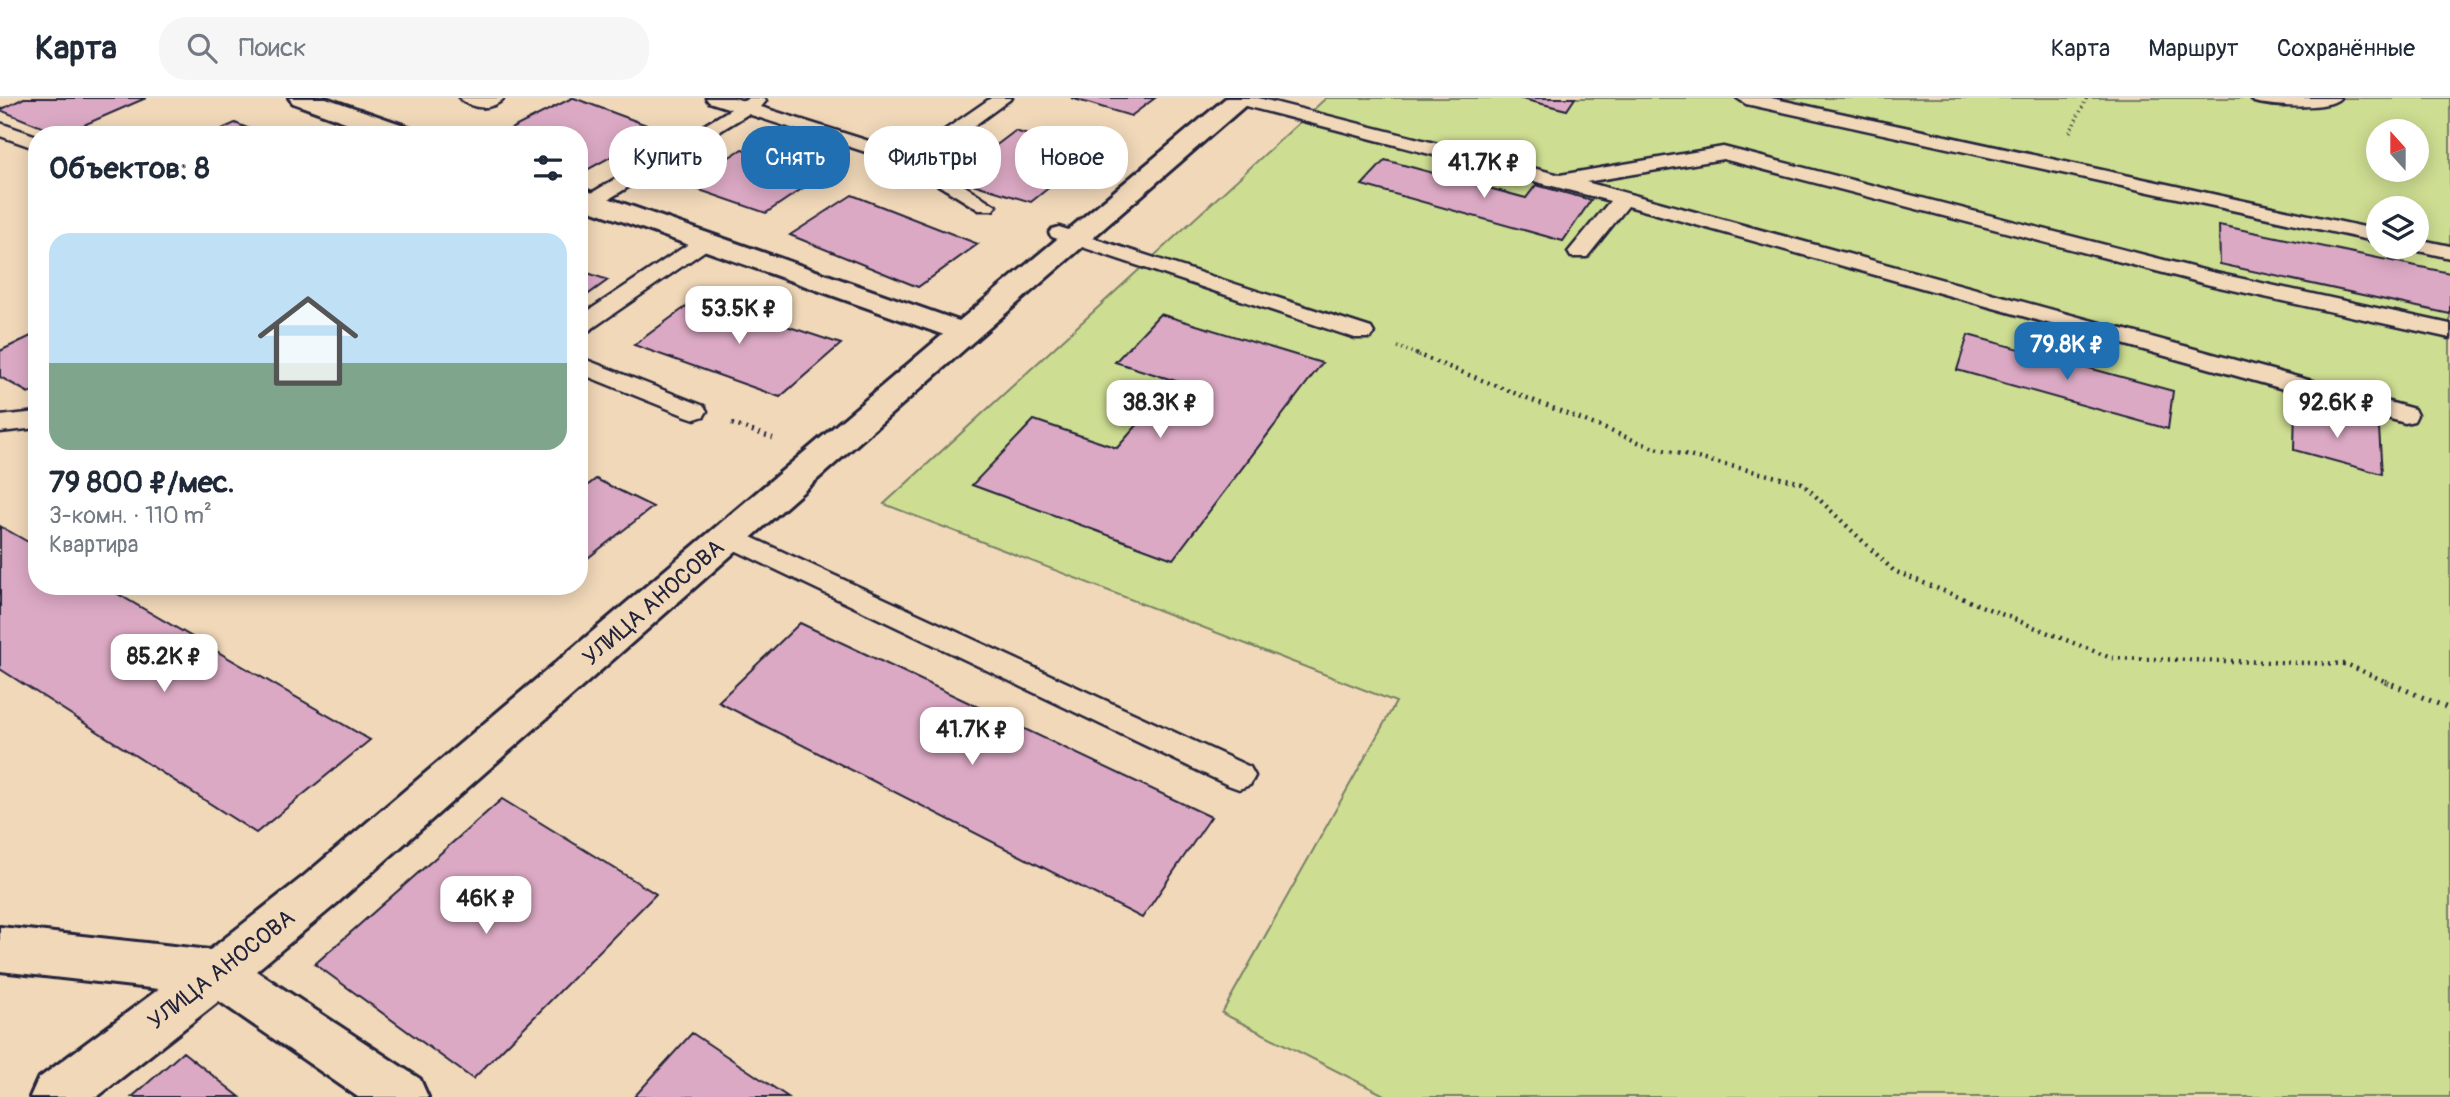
<!DOCTYPE html>
<html lang="ru">
<meta charset="utf-8">
<style>
:root{--surface:#fff;--page:#f6f6f7;--text:#1f2937;--muted:#747a83;--line:#e0e1e3;--accent:#1f6fb2}
body{margin:0;font-family:Pangolin,sans-serif;background:var(--page);color:var(--text);height:100vh;display:flex;flex-direction:column;font-size:26px;white-space:nowrap}
*{box-sizing:border-box;margin:0}
p{font-size:23px;color:var(--muted)}
.icon{flex:none;width:38px;height:38px;fill:none;stroke:currentColor;stroke-width:2;stroke-linecap:round;stroke-linejoin:round}
.map{position:relative;flex:1;overflow:hidden}
.drawer{position:absolute;left:28px;top:28px;width:560px;height:469px;display:flex;flex-direction:column;background:var(--surface);border-radius:28px;box-shadow:0 4px 18px #0003}
.drawer>*{flex:none}
.top-card{position:absolute;left:609px;top:28px;width:665px;height:63px;display:flex;gap:14px}
.needle{width:46px;rotate:339deg}
.tools{position:absolute;left:2366px;top:21px;display:grid;gap:14px}
.tools a{display:grid;place-items:center;width:63px;height:63px;border-radius:50%;background:var(--surface);box-shadow:0 4px 18px #0003;font-size:35px}
.price{position:absolute;translate:-50% -60px;padding:0 16px;border-radius:14px;background:#fff;color:#222;font-size:23px;line-height:46px;filter:drop-shadow(0 2px 4px #0008)}
.price::after{content:'';position:absolute;left:50%;top:42px;width:21px;height:16px;margin-left:-10px;background:inherit;clip-path:polygon(0 0,100% 0,50% 100%)}
.price.current{background:var(--accent);color:#fff}
ul{padding:0;list-style:none}
li{display:grid;align-content:center;gap:14px;height:371px;padding:0 21px}
li span{display:grid;place-items:center;height:217px;border-radius:21px;color:#555}
li>.icon{margin-inline-start:auto}
span .icon{width:126px;height:126px;fill:#fffc;stroke-width:1}
li b{font-size:30px}
h2{display:flex;justify-content:space-between;align-items:center;height:84px;padding:0 21px;font-size:30px}
.tag{padding:0 24px;border-radius:28px;background:var(--surface);box-shadow:0 4px 18px #0003;font-size:24px;line-height:63px}
.tag.current{background:var(--accent);color:#fff}
header{display:flex;align-items:center;gap:42px;box-sizing:border-box;height:98px;padding:0 35px;background:var(--surface);border-bottom:2px solid var(--line)}
header strong{font-size:33px}
nav{display:flex;gap:38px;margin-inline-start:auto;font-size:24px}
.search{width:490px;height:63px;background:var(--page);display:flex;align-items:center;gap:18px;box-sizing:border-box;padding:0 24px;border-radius:28px;color:var(--muted);font-size:26px}
.map>svg:first-child{display:block}
.green{fill:#cddd91;stroke:#788066;stroke-width:2;fill-rule:evenodd}
.building{fill:#dca9c4;stroke:#22223b;stroke-width:2}
.lines{fill:none;stroke-linecap:round;stroke-linejoin:round}
.service-casing{stroke:#22223b;stroke-width:5}
.minor-casing{stroke:#22223b;stroke-width:6}
.tertiary-casing{stroke:#22223b;stroke-width:6}
.path-far2{stroke:#22223b;stroke-width:3.5;stroke-dasharray:1 3.5;stroke-linecap:butt}
.path-far1{stroke:#22223b;stroke-width:4.5;stroke-dasharray:2 5;stroke-linecap:butt}
.path{stroke:#22223b;stroke-width:5;stroke-dasharray:2 6;stroke-linecap:butt}
.service{fill:#f1d8b9;fill-rule:evenodd}
.minor{fill:#f1d8b9;fill-rule:evenodd}
.tertiary{fill:#f1d8b9;fill-rule:evenodd}
.labels{text-anchor:middle;stroke-width:5;stroke-linejoin:round;paint-order:stroke}
.street-label{font-size:23px;fill:#22223b;stroke:#f1d8b9}
</style>
<header>
<strong>Карта</strong>
<div class="search"><svg class="icon" aria-label="search" viewBox="0 0 24 24"><circle cx="10" cy="10" r="6"/><path d="M15 15l6 6"/></svg>Поиск</div>
<nav><a>Карта</a><a>Маршрут</a><a>Сохранённые</a></nav>
</header>
<div class="map">
<svg width="2450" height="999" viewBox="0 0 2450 999">
<rect width="100%" height="100%" fill="#f1d8b9"/>
<filter id="ink" filterUnits="userSpaceOnUse"><feTurbulence type="fractalNoise" baseFrequency=".0143" numOctaves="2"/><feDisplacementMap in="SourceGraphic" scale="14" xChannelSelector="R" yChannelSelector="G"/><feConvolveMatrix kernelMatrix="1 2 1 2 8 2 1 2 1" color-interpolation-filters="sRGB"/></filter>
<g filter="url(#ink)">
<!-- green -->
<path class="green" d="M1326,0H2450V999H1388L1222,915L1396,604L884,406ZM2378,33H2417V72H2378ZM2378,110H2417V149H2378Z"/>
<!-- building -->
<path class="building" d="M24,0H146L61,37L0,12Z
M572,0H574L660,32L587,72L579,69V37H499Z
M1071,0H1155L1131,18Z
M1518,0H1575L1567,12Z
M235,25L265,37H209Z
M1015,33L1091,56L1031,104L953,80Z
M742,51L821,78L766,115L685,87Z
M1385,62L1526,100L1536,87L1591,102L1563,143L1362,87Z
M852,97L978,146L918,189L790,137Z
M2219,127L2450,175V216L2220,166Z
M579,172L608,182L579,203Z
M699,199L841,246L780,299L634,247Z
M1160,216L1322,265L1173,461L972,387L1034,322L1117,350L1176,283L1115,264Z
M37,235V291L29,295L0,279V253Z
M1968,237L2173,293L2168,331L1957,272Z
M2295,308L2379,331L2382,376L2294,352Z
M596,381L653,409L579,467V394Z
M0,428L37,449V488H104L370,642L256,735L0,571Z
M800,525L1211,719L1142,820L718,604Z
M502,701L656,796L473,981L315,866Z
M692,935L788,999H634Z
M183,954L240,999H132Z"/>
<g class="lines">
<defs>
<path id="service" d="M460,0H504C493,13 472,12 460,0Z
M706,0H734L744,3L749,0H764L766,3L761,9L910,56L991,0H1012L926,63L996,108L993,112H979L906,67L748,16L599,107H585L582,103L585,99L731,11L709,4Z
M1258,0L1560,77L1723,49L2211,174L2450,226V240L2210,187L1723,61L1586,84L2414,311L2417,317L2414,323L2405,325L1628,108L1587,159H1571L1568,154L1610,103L1234,5L1231,1Z
M1737,0H1771L2378,132V144L1746,6Z
M2251,0H2340C2329,13 2270,8 2254,4Z
M0,25L37,38V51L0,38Z
M1059,129L1371,230L1374,235L1371,240H1355L1052,139L1049,135L1052,131Z
M706,137L713,139L717,143L713,147L587,234L579,236V219L699,139Z
M2417,141L2450,148V160L2410,151L2408,149H2417Z
M579,259L704,308L707,313L704,318L695,321L686,318L579,275Z
M37,314V330L0,334V318Z
M729,429L1250,669L1255,678L1250,687L1239,691L1228,687L720,445L716,438L720,431Z"/>
<path id="minor" d="M964,226L975,228L980,235L975,242L336,806L256,873L420,981L428,999H358L219,903L97,999H30L38,981L159,891L0,873V829L210,852L304,778L953,228Z"/>
<path id="tertiary" d="M289,0H326L415,31L419,37H381L293,5Z
M1226,0H1254L975,242L964,244L579,108V90L959,223Z"/>
</defs>
<!-- service casing -->
<use href="#service" class="service-casing"/>
<!-- minor casing -->
<use href="#minor" class="minor-casing"/>
<!-- tertiary casing -->
<use href="#tertiary" class="tertiary-casing"/>
<!-- path-far2 -->
<path class="path-far2" d="M2070,34L2087,0
M1398,249L1421,258"/>
<!-- path-far1 -->
<path class="path-far1" d="M1416,256L1651,349L1802,385L1894,473L2111,560L2346,566L2389,585
M732,326L773,340"/>
<!-- path -->
<path class="path" d="M2385,583L2450,611"/>
<!-- service -->
<use href="#service" class="service"/>
<!-- minor -->
<use href="#minor" class="minor"/>
<!-- tertiary -->
<use href="#tertiary" class="tertiary"/>
</g>
</g>
<g class="labels">
<!-- street labels -->
<g class="street-label">
<text transform="translate(653 504) rotate(-41)" y="8">УЛИЦА АНОСОВА</text>
<text transform="translate(221 871) rotate(-38)" y="8">УЛИЦА АНОСОВА</text>
</g>
</g>
</svg>
<div class="tools">
<a><svg class="needle" viewBox="-14 -14 28 28"><path d="M0-13l5 13h-10z" fill="#e53935"/><path d="M0 13l5-13h-10z" fill="#747a83"/></svg></a>
<a><svg class="icon" aria-label="layers" viewBox="0 0 24 24"><path d="M12 4l9 5-9 5-9-5zM3 14l9 5 9-5"/></svg></a>
</div>
<b class="price" style="left:1484px;top:102px">41.7K ₽</b>
<b class="price" style="left:739px;top:248px">53.5K ₽</b>
<b class="price current" style="left:2067px;top:284px">79.8K ₽</b>
<b class="price" style="left:1160px;top:342px">38.3K ₽</b>
<b class="price" style="left:2337px;top:342px">92.6K ₽</b>
<b class="price" style="left:164px;top:596px">85.2K ₽</b>
<b class="price" style="left:972px;top:669px">41.7K ₽</b>
<b class="price" style="left:486px;top:838px">46K ₽</b>
<div class="top-card">
<a class="tag">Купить</a>
<a class="tag current">Снять</a>
<a class="tag">Фильтры</a>
<a class="tag">Новое</a>
</div>
<section class="drawer">
<h2>Объектов: 8<svg class="icon" aria-label="filters" viewBox="0 0 24 24"><path d="M4 7h16M4 17h16"/><circle cx="9" cy="7" r="2"/><circle cx="15" cy="17" r="2"/></svg></h2>
<ul>
<li><span style="background:linear-gradient(#bfe0f5 60%,#7fa58c 0)"><svg class="icon" aria-label="home" viewBox="0 0 24 24"><path d="M3 11l9-7 9 7M6 9v11h12V9"/></svg></span><div><b>79 800 ₽/мес.</b><p>3-комн. · 110 m²</p><p>Квартира</p></div></li>
</ul>
</section>
</div>
